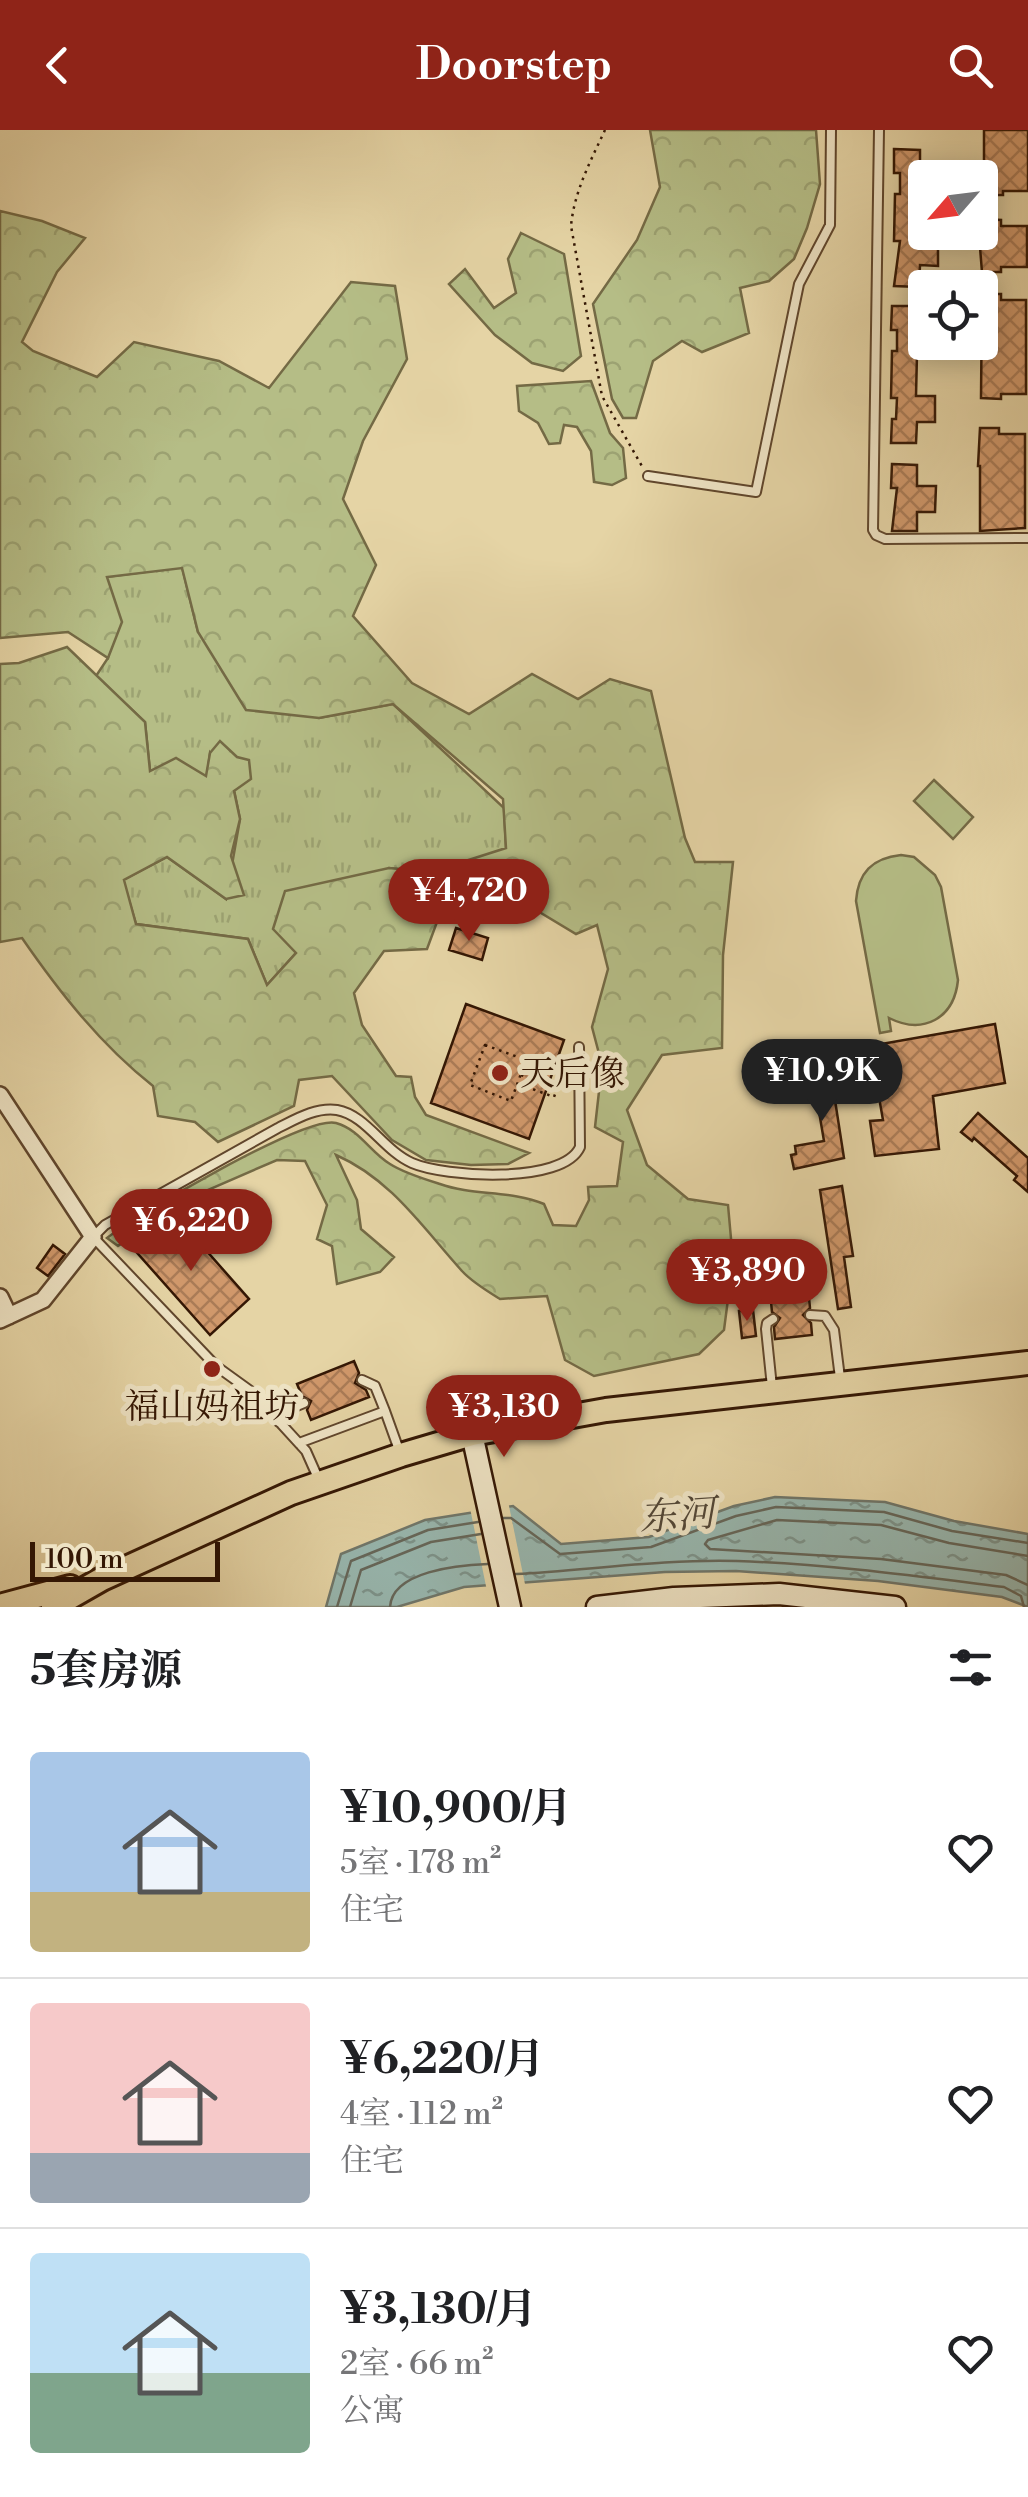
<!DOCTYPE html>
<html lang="zh">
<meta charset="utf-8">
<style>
:root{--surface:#fff;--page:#f2f2f2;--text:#202124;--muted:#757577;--line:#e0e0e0;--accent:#8f2418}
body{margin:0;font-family:"Libre Bodoni","Noto Serif SC",serif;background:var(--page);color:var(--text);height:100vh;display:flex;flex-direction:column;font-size:38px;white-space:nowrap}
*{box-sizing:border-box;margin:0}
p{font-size:32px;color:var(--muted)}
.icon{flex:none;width:55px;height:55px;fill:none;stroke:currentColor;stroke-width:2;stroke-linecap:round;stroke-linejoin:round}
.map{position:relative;height:1477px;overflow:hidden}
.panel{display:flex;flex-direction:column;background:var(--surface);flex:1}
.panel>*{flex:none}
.needle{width:65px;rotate:242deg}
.controls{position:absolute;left:908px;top:30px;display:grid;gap:20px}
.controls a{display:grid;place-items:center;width:90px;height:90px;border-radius:10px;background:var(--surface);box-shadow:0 5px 25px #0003;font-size:50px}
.scale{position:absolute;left:30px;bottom:25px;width:190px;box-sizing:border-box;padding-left:10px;border:5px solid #341704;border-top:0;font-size:28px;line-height:35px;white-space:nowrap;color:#341704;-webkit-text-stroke:8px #eee3c4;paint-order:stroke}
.price{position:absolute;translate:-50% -85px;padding:0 22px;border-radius:35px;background:var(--accent);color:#fff;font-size:32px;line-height:65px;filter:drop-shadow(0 2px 5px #0008)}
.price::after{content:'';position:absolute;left:50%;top:60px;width:30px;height:22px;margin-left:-15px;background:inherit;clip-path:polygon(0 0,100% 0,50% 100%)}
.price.on{background:#222;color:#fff}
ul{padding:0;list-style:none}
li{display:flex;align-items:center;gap:30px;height:250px;padding:0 30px}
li+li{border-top:2px solid var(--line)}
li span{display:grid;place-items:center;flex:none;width:280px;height:200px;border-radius:10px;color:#555}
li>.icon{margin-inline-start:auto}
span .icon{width:120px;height:120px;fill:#fffc;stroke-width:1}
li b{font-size:42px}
h2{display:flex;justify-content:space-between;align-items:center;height:120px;padding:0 30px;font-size:42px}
header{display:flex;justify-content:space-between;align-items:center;height:130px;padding:0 30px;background:var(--accent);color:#fff;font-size:45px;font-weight:600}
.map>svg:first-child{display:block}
.grass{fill:url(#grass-tufts);stroke:#746a45;stroke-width:2.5}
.forest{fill:url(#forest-crowns);stroke:#746a45;stroke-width:2.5}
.pitch{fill:#b5bd86;stroke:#746a45;stroke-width:2.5}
.water{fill:url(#water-ripples);stroke:#70776b;stroke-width:2.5}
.pier{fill:#e5d4a5}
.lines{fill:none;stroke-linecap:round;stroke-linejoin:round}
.shore{stroke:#66675a;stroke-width:2.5}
.building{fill:url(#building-cross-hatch);stroke:#341704;stroke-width:2.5}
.lane-casing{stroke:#60462c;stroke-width:12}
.street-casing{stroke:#60462c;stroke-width:20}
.secondary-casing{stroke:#341704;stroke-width:25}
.primary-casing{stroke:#341704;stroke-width:28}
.path{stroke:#341704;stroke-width:2.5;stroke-dasharray:2.5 5;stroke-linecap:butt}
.lane{stroke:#eee3c4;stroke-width:8}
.street{stroke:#eee3c4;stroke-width:15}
.secondary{stroke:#eee3c4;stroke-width:20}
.primary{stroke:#e5d4a5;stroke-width:22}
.poi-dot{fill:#8f2418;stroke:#eee3c4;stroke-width:4}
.labels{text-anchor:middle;stroke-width:10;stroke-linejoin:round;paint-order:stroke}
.poi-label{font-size:35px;fill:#341704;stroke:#eee3c4;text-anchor:start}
.water-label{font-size:38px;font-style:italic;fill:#524737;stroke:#eee3c4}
</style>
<header><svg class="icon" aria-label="back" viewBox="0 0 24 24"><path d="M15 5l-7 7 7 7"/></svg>Doorstep<svg class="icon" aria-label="search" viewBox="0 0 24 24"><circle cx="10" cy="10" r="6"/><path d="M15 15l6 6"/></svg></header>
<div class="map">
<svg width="1028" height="1477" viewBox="0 0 1028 1477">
<defs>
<pattern id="grass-tufts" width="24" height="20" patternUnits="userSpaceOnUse" patternTransform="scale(2.5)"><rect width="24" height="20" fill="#b5bd86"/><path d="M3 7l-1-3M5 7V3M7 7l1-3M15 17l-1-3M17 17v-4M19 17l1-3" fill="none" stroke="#9ca272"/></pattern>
<pattern id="forest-crowns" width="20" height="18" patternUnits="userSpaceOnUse" patternTransform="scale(2.5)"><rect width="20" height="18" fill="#b5bd86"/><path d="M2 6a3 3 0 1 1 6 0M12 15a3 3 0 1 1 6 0" fill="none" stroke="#9ca272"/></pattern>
<pattern id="water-ripples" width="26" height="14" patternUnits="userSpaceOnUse" patternTransform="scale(2.5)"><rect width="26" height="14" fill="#98b7af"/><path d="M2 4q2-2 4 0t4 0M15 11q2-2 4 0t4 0" fill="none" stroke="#7d948c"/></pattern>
<pattern id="building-cross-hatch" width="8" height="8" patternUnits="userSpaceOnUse" patternTransform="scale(2.5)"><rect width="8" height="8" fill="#d0986b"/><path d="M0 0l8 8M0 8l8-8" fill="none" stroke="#aa7b56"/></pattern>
</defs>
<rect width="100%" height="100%" fill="#e5d4a5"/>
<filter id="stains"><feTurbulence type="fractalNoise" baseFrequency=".002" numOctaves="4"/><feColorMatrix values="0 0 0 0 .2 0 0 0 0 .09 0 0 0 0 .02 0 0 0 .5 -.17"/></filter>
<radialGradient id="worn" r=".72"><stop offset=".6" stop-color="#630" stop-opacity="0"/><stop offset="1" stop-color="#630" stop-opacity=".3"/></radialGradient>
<!-- grass -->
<path class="grass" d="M182,437L198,502L319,588L393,574L504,678L506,719L431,743L389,738L296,823L267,855L248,809L136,794L123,750L167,727L226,769L240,689L234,660L210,623L207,646L150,641L145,592L96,546L108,528L106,447Z"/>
<!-- forest -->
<path class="forest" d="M650,0H816L820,54L807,98L794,129L769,151L740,158L749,203L702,222L682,211L653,231L636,288H623L612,269L593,174L637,110L660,57Z
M0,81L42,91L85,108L57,142L22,212L33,221L97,247L134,212L219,231L269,258L351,152L395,156L407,229L363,311L343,369L376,435L353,486L412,553L469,584L532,544L578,569L610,549L651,561L685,708L695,732H733L723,825L722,918L662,925L627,980L647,1035L688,1069L728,1075L733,1131L724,1200L699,1224L594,1246L565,1230L547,1166L500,1169C487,1161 472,1152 462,1141C423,1098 391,1049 336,1025L357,1070L361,1099L394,1127L380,1142L337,1154L332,1116L317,1109L327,1075L305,1031L277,1030L187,1069L118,1116L107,1108C136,1085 306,985 336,993C359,999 371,1023 390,1034C404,1043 424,1049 440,1054C473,1066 511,1060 544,1074L553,1095L576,1096L589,1070L588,1057L617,1056L623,1012L595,997L602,935L592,897L608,839L597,795L576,804L526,774L444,773L427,819L384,821L354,863L362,895L396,946L411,947L415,967L426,985L529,1023L508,1034L471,1035L426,1030L392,1010L332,946L299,950L294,976L218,1012L195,992L158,986L153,956C101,915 60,863 22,808L0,812V534L19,533L67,517L145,592L150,641L176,628L206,646L210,623L220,611L237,627L249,630L251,649L234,661L240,689L231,726L244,765L226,769L167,727L124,750L136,794L248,809L267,855L296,823L273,799L285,761L389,738L431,742L506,718L503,669L393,574L319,588L246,580L198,502L182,438L107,447L122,492L108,528L68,502L0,508Z
M521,103L564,124L581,226L563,241L532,233L495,205L449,154L465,139L494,178L516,163L508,129Z
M591,251L610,303L623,318L626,348L612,355L594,352L591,321L577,297L564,295L560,313L549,314L538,293L519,281L517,256Z"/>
<!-- pitch -->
<path class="pitch" d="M934,650L973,687L953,709L914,671Z
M901,725L914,727L935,745L941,757L958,850C954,889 923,905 889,888L891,901L880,903L856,771C858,743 872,728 901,725Z"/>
<!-- water -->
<path class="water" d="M775,1367L885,1372L954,1391L1028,1404V1477L1002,1467L878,1451L736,1441L665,1442L464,1457L397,1477H326L341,1424L425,1390L513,1376L561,1414L649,1407L734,1376Z"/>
<!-- pier -->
<path class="pier" d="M508,1371L526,1459L487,1461L470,1378Z"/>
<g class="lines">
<!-- shore -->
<path class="shore" d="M503,1388H511L560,1424L651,1417L736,1386L776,1377L884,1382L952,1401L1028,1413
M1028,1426L949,1413L881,1395L777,1390L708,1410L705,1414L710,1419L881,1429L1006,1445L1028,1455
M516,1444C589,1440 663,1429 737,1431C826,1434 915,1446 1004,1457L1021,1466L1024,1477
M337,1477L351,1431L428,1400L478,1392
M350,1477L361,1440L431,1412L481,1404
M390,1477C392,1441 459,1435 488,1434"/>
</g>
<!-- building -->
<path class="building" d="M984,0H1028V61H1003V65H984Z
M894,19L920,20V40L925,41V67H920V109H938V136L920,135L919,157L894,156L900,111H894L895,64H900V43H894Z
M982,89L1001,90V96H1027V137H1001V142H982L979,105H982Z
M982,164H1001V170H1026V264H1001V269L981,268Z
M892,176H917V197L925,198V212H935V224H917L916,266H935V292H917L916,313H891L892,289H896L897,268H891L892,221H897V200H891Z
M980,298H999V304H1025V398L980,401V336H978Z
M892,334L917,335V356H936L935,382H917V401H892L897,358H891Z
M456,798L488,808L482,830L449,820Z
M466,874L564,910L529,1009L431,973Z
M995,894L1005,953L933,966L939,1019L875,1026L870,991L883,990L870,916Z
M830,938L844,1028L794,1039L791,1025L796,1024L795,1016L824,1011L815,958L806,959L804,942Z
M978,983L1028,1028V1062L1014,1050L1017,1046L974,1008L972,1011L961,1002Z
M842,1056L853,1126L844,1127L851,1177L838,1179L820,1060Z
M175,1085L249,1169L210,1205L131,1116Z
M53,1115L65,1124L48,1146L37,1138Z
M808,1157L810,1178L803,1185L811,1193L812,1205L775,1209L774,1197L780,1188L772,1182L770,1161Z
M753,1180L756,1206L742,1208L739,1181Z
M354,1231L359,1243L355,1253L366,1260L369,1267L311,1290L307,1280L311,1271L302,1266L297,1254Z"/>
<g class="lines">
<defs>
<path id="lane" d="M879,0L873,400L876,405L885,409L1028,408
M648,346L756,362L799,154L830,95L831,0
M810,1185L825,1186L834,1200L840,1248
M214,1234L93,1107L105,1095L278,998C296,989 316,977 337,980C366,985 384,1021 412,1033C444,1047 563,1055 580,1017L579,917
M216,1236L252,1262L306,1321L318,1348
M362,1250L375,1256L385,1281
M772,1257L766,1199L767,1193L773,1189
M279,1292L292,1278L304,1273
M299,1313L385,1281L399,1320"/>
<path id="street" d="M0,965L93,1107L43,1170L0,1190
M0,1167L9,1186"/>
<path id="secondary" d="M472,1304L510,1477
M597,1477L674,1468L779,1464L895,1477"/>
<path id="primary" d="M0,1476L70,1457
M53,1477L102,1449L291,1363L401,1325L472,1304L606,1280L1028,1233"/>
</defs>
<!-- lane casing -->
<use href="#lane" class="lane-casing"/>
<!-- street casing -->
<use href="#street" class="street-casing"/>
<!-- secondary casing -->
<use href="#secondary" class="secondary-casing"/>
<!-- primary casing -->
<use href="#primary" class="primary-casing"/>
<!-- path -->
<path class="path" d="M605,0C591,30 574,62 571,96L602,266L643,338
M485,915L526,930L511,971L470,955Z
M521,945L556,958
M519,954L554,967L569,926"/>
<!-- lane -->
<use href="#lane" class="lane"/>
<!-- street -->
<use href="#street" class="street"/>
<!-- secondary -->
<use href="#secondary" class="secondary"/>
<!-- primary -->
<use href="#primary" class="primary"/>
</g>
<!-- markers -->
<g class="poi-dot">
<circle cx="500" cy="943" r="10"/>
<circle cx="212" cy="1239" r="10"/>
</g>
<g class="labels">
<!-- poi labels -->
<g class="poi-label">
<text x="520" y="955">天后像</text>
<text x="212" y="1288" text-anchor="middle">福山妈祖坊</text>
</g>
<!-- water labels -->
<g class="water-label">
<text transform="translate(677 1385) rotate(-4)" y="13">东河</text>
</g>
</g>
<rect width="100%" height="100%" filter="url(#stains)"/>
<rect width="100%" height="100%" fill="url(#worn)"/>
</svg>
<div class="controls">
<a><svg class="needle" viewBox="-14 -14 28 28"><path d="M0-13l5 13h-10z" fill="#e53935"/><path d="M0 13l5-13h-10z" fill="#757577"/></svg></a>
<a><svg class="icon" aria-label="locate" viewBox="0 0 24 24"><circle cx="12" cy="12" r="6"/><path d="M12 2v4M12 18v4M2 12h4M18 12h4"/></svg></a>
</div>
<div class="scale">100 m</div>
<b class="price" style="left:469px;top:814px">¥4,720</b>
<b class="price on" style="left:822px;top:994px">¥10.9K</b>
<b class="price" style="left:191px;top:1144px">¥6,220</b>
<b class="price" style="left:747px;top:1194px">¥3,890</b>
<b class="price" style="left:504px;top:1330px">¥3,130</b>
</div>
<section class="panel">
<h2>5套房源<svg class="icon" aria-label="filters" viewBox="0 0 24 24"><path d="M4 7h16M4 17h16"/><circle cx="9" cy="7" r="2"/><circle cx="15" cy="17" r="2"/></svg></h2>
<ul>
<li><span style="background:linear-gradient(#a9c7e8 70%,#c2b280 0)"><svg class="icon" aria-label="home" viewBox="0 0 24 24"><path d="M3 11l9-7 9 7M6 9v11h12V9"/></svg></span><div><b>¥10,900/月</b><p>5室 · 178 m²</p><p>住宅</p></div><svg class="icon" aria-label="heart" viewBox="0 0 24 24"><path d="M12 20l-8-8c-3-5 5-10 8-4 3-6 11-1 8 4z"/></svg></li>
<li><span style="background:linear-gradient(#f6c9c9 75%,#9aa5b1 0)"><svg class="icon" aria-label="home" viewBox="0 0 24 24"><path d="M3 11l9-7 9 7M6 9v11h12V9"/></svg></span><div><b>¥6,220/月</b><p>4室 · 112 m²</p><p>住宅</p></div><svg class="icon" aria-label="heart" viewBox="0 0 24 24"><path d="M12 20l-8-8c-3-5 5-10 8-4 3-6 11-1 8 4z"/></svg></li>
<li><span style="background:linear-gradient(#bfe0f5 60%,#7fa58c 0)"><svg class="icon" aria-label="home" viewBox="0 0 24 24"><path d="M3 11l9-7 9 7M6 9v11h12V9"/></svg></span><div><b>¥3,130/月</b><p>2室 · 66 m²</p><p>公寓</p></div><svg class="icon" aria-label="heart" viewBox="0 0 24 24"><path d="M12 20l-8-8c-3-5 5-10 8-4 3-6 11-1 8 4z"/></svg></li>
</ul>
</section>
